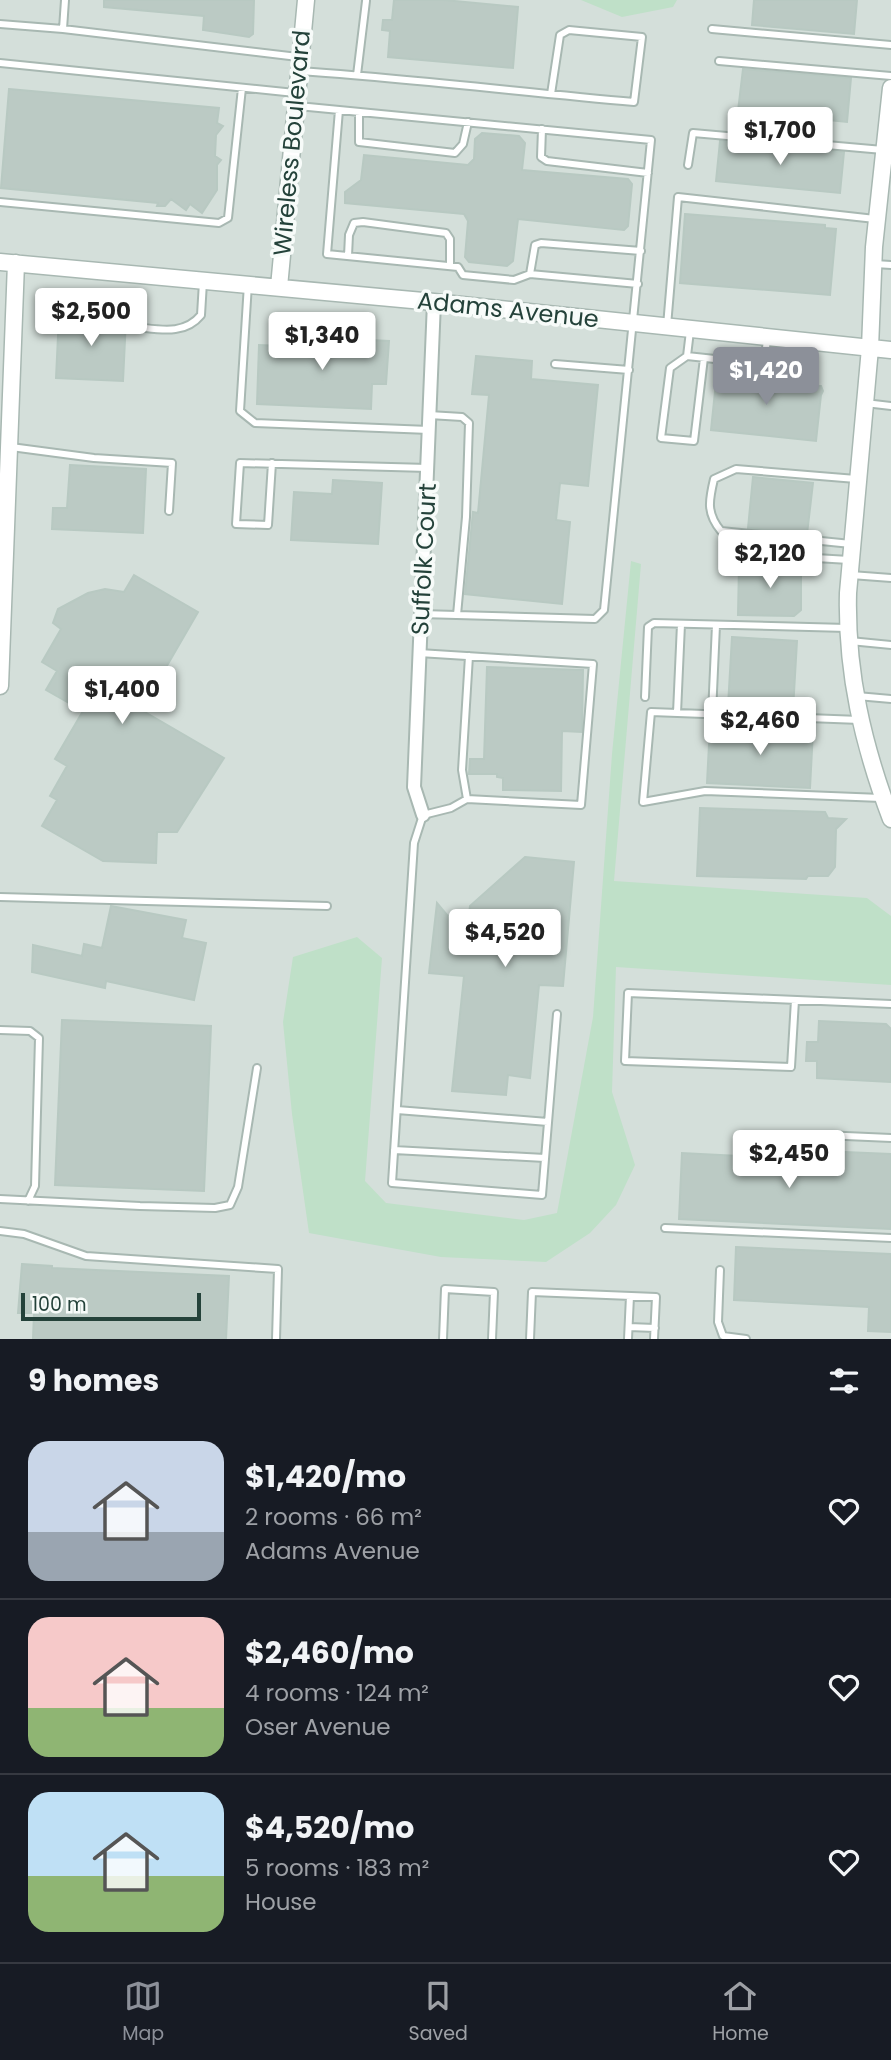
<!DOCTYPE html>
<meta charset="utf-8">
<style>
:root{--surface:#171b24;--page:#20242c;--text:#f1f3f6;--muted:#9ea1a6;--line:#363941;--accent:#8c9099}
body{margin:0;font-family:Poppins,sans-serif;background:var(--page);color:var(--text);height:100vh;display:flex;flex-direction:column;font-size:26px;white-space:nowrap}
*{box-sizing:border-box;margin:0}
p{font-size:23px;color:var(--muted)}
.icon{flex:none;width:38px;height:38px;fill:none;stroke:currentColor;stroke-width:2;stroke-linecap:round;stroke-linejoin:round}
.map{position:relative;height:1339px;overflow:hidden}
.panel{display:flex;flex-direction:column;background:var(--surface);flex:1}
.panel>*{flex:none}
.scale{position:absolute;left:21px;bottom:18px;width:180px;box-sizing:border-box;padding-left:7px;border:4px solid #24423a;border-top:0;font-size:19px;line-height:24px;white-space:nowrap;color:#24423a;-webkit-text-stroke:5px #f7fbf9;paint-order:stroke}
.price{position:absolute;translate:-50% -60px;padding:0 16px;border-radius:7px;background:#fff;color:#222;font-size:23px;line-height:46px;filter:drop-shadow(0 2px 4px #0008)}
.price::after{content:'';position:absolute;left:50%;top:42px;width:21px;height:16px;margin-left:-10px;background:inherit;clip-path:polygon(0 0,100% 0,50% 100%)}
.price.current{background:var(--accent);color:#fff}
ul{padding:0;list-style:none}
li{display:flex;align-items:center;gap:21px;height:175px;padding:0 28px}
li+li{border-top:2px solid var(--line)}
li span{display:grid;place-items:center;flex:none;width:196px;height:140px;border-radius:21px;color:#555}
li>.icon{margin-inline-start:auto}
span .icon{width:84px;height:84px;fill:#fffc;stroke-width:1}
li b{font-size:30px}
h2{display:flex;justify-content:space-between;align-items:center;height:84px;padding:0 28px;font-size:30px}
.dock{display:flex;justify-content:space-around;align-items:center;height:98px;border-top:2px solid var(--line);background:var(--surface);font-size:19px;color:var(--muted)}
.dock a{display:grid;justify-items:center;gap:4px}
.dock .current{color:var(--accent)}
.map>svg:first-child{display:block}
.built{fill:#d4dfda}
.green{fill:#bfe0c8}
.building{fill:#bbcac4;stroke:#b8c9c2;stroke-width:2}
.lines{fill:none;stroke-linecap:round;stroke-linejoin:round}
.service-casing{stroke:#a8b8b2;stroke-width:10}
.minor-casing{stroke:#a8b8b2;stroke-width:16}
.tertiary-casing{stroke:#a8b8b2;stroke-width:19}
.service{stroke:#fff;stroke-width:6}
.minor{stroke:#fff;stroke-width:12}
.tertiary{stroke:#fff;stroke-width:16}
.labels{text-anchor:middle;stroke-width:7;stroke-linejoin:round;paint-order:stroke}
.street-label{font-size:24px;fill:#24423a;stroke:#f7fbf9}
</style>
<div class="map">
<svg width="891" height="1339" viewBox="0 0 891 1339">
<rect width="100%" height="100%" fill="#e6efeb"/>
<!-- built -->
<path class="built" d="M0,0H891V1339H0Z"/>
<!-- green -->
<path class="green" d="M581,0H677L673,7L622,17Z
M631,561L641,564L614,881L867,898L891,916V985L616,967L612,1092L635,1165L616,1205L590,1233L546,1262L441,1257L309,1233L292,1114L283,1022L293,957L357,937L382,958L365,1181L386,1203L524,1220L557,1213L593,1017L612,754Z"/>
<!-- building -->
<path class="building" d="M104,0H254L253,34L249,37L203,30L204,16L104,7Z
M394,0H444L518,7L513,68L388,57L390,31L382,30L383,20H392Z
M754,0H857L854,34L752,25Z
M743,69L851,78L847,122L738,111Z
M9,89L219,108L217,123L223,126L216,135L215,156L221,160L217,165V190L202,213L190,204L186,210L171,199L165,206H157L158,203L1,188Z
M482,133L519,136L525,143L522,170L628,179L632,184L628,226L624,230L518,219L513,261L507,266L469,262L465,257L468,221L464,214L345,203V192L361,180L364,155L468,165L474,159L475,139Z
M720,141L844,152L840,193L716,181Z
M685,214L825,225V228L836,229L830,295L680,283Z
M59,315L126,319L123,381L56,378Z
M285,336L389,341L386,384H372L371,409L257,404L259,345L284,346Z
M476,356L532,361L531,379L598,385L588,486L560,483L556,520L570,522L562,604L465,594L473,512L478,513L489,395L472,394Z
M717,372L807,381V386H821L823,391L821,395L816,441L711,430Z
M70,465L146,469L143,533L52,529L53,508H67Z
M753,477L813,483L807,534L748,528Z
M333,480L382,483L378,544L291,540L294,492L332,494Z
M739,565L801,566V610L794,616L738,615Z
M134,575L198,612L154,688L139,679L126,701L224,758L177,832H157L156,863L103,861L42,826L57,800L50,796L67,766L55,759L83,711L46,690L57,671L42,662L61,629L53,623L58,609L88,593L105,589L124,592Z
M732,637L797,641L793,710L728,706Z
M487,667L583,670L582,732L562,731L561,791L503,790V778L497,777V774H469L470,759H484Z
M710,725L813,731L810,788L707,783Z
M700,808L825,812L828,818L846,819L836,829L835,867L828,876H808L806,879L697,876Z
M525,857L574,862L563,986L539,985L530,1078L508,1075L506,1095L452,1091L464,976L429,973L437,903L452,921L468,923L470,906Z
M111,906L186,920L182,938L206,943L194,1000L106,981L105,988L32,972L33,945L82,956L84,944L102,948Z
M62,1020L211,1026L204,1191L55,1185Z
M819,1021L886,1024L891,1029V1082L817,1078V1061H806L807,1042H818Z
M821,1151L891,1154V1229L679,1219L682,1153L821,1160Z
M736,1247L891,1254V1332L868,1331L869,1307L734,1300Z
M22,1264L52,1266V1268L229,1276L226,1339H33L34,1313H18Z"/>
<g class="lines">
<defs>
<path id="service" d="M65,0L63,29L298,57
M0,24L63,29
M712,29L891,45
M719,61L891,76
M0,63L295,93
M301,71C412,79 523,92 634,102L642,37L569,30L560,35L551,94
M357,75L366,1
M298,106L651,140L604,610L595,619L421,614
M339,110L327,254L458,267L463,275L514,280L530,274L638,284
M359,112V142L455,153L463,144L468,122
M542,129L541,157L547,161L648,173
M688,165L693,133L883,150
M0,202L219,223L228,218L242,88
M348,256L349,235L354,223L363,222L446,233L450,239V266
M875,264L891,265
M530,274L535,245L541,243L641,251
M248,284L240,411L255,423L429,430
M667,326L678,197L875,219
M135,327C158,329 184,336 201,315L203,282
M690,331L687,356L761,364L765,357L767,339
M687,356L670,368L661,438L694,441L704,358
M555,364L629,370
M865,403L891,406
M429,415L462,417L469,423L466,517L457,615
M11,447L94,458L172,463L169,511
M272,463L268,525L236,524L240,463L428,468
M851,544L721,531C706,513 709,500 714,479L736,469L856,479
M750,554L849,560
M851,575L891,578
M850,641L891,645
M419,653L593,664L581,805L467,799L451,808L423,815L414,843L392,1183L542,1195L557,1014
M857,696L891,699
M645,697L648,627L654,623L847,628
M677,713L681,624
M712,714L716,625
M860,720L651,712L643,802L705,791L881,798
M467,799L462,770L469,656
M0,897L327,906
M795,1000L791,1067L625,1061L628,993C716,997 803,1000 891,1004
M0,1030L30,1031L39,1038L35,1186L28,1201
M397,1110L548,1122
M823,1135L891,1138
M394,1150L545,1158
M0,1199L140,1206L215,1208L230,1205L238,1187L257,1068
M665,1228L891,1238
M0,1231L24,1234L86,1256L278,1269L276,1339
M720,1270L718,1322L723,1336L746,1339
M629,1327L655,1328
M443,1339L445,1289L494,1292L492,1339
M530,1339L532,1292L656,1297L654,1339
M628,1339L630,1296"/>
<path id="minor" d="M423,815L414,787L434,302"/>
<path id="tertiary" d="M891,88L874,247L870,348L848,593C846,672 863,745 891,819
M0,262L434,302L891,350
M279,287L306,0
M0,686L16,263"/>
</defs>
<!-- service casing -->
<use href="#service" class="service-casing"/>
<!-- minor casing -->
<use href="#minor" class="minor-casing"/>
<!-- tertiary casing -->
<use href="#tertiary" class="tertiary-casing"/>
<!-- service -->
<use href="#service" class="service"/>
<!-- minor -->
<use href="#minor" class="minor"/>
<!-- tertiary -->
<use href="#tertiary" class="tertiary"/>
</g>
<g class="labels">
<!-- street labels -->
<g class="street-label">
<text transform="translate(292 143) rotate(-85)" y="8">Wireless Boulevard</text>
<text transform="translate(508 310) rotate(6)" y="8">Adams Avenue</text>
<text transform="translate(424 559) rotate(-87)" y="8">Suffolk Court</text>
</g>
</g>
</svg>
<div class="scale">100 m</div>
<b class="price" style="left:780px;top:167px">$1,700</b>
<b class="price" style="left:91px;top:348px">$2,500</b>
<b class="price" style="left:322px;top:372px">$1,340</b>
<b class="price current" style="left:766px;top:407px">$1,420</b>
<b class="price" style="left:770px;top:590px">$2,120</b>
<b class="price" style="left:122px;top:726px">$1,400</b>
<b class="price" style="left:760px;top:757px">$2,460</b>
<b class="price" style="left:505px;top:969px">$4,520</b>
<b class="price" style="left:789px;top:1190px">$2,450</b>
</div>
<section class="panel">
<h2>9 homes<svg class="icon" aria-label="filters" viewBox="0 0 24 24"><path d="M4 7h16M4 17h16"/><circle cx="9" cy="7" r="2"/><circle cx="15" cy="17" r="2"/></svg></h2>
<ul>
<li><span style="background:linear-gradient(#c9d6e8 65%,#9aa5b1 0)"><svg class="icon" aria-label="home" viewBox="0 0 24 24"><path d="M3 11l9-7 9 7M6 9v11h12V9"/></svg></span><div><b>$1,420/mo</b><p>2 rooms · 66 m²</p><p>Adams Avenue</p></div><svg class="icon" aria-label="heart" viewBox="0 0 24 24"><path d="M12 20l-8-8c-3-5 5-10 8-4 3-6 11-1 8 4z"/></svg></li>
<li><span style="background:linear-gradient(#f6c9c9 65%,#8fb573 0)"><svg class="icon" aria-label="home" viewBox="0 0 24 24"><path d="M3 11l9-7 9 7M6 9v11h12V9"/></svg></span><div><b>$2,460/mo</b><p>4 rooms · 124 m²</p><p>Oser Avenue</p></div><svg class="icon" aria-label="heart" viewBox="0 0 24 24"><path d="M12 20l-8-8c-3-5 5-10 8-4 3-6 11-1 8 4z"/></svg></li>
<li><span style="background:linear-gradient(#bfe0f5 60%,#8fb573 0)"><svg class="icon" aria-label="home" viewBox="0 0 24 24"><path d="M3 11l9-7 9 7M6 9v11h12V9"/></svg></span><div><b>$4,520/mo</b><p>5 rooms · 183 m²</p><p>House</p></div><svg class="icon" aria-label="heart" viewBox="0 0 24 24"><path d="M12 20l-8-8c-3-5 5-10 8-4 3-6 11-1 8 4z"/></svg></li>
</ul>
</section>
<nav class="dock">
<a class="current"><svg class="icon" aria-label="map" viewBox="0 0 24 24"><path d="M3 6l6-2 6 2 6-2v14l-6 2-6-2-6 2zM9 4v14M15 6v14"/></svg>Map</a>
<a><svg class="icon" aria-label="saved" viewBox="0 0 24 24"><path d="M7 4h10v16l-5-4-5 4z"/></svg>Saved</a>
<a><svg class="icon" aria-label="home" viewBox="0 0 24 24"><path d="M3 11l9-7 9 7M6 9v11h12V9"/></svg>Home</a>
</nav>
